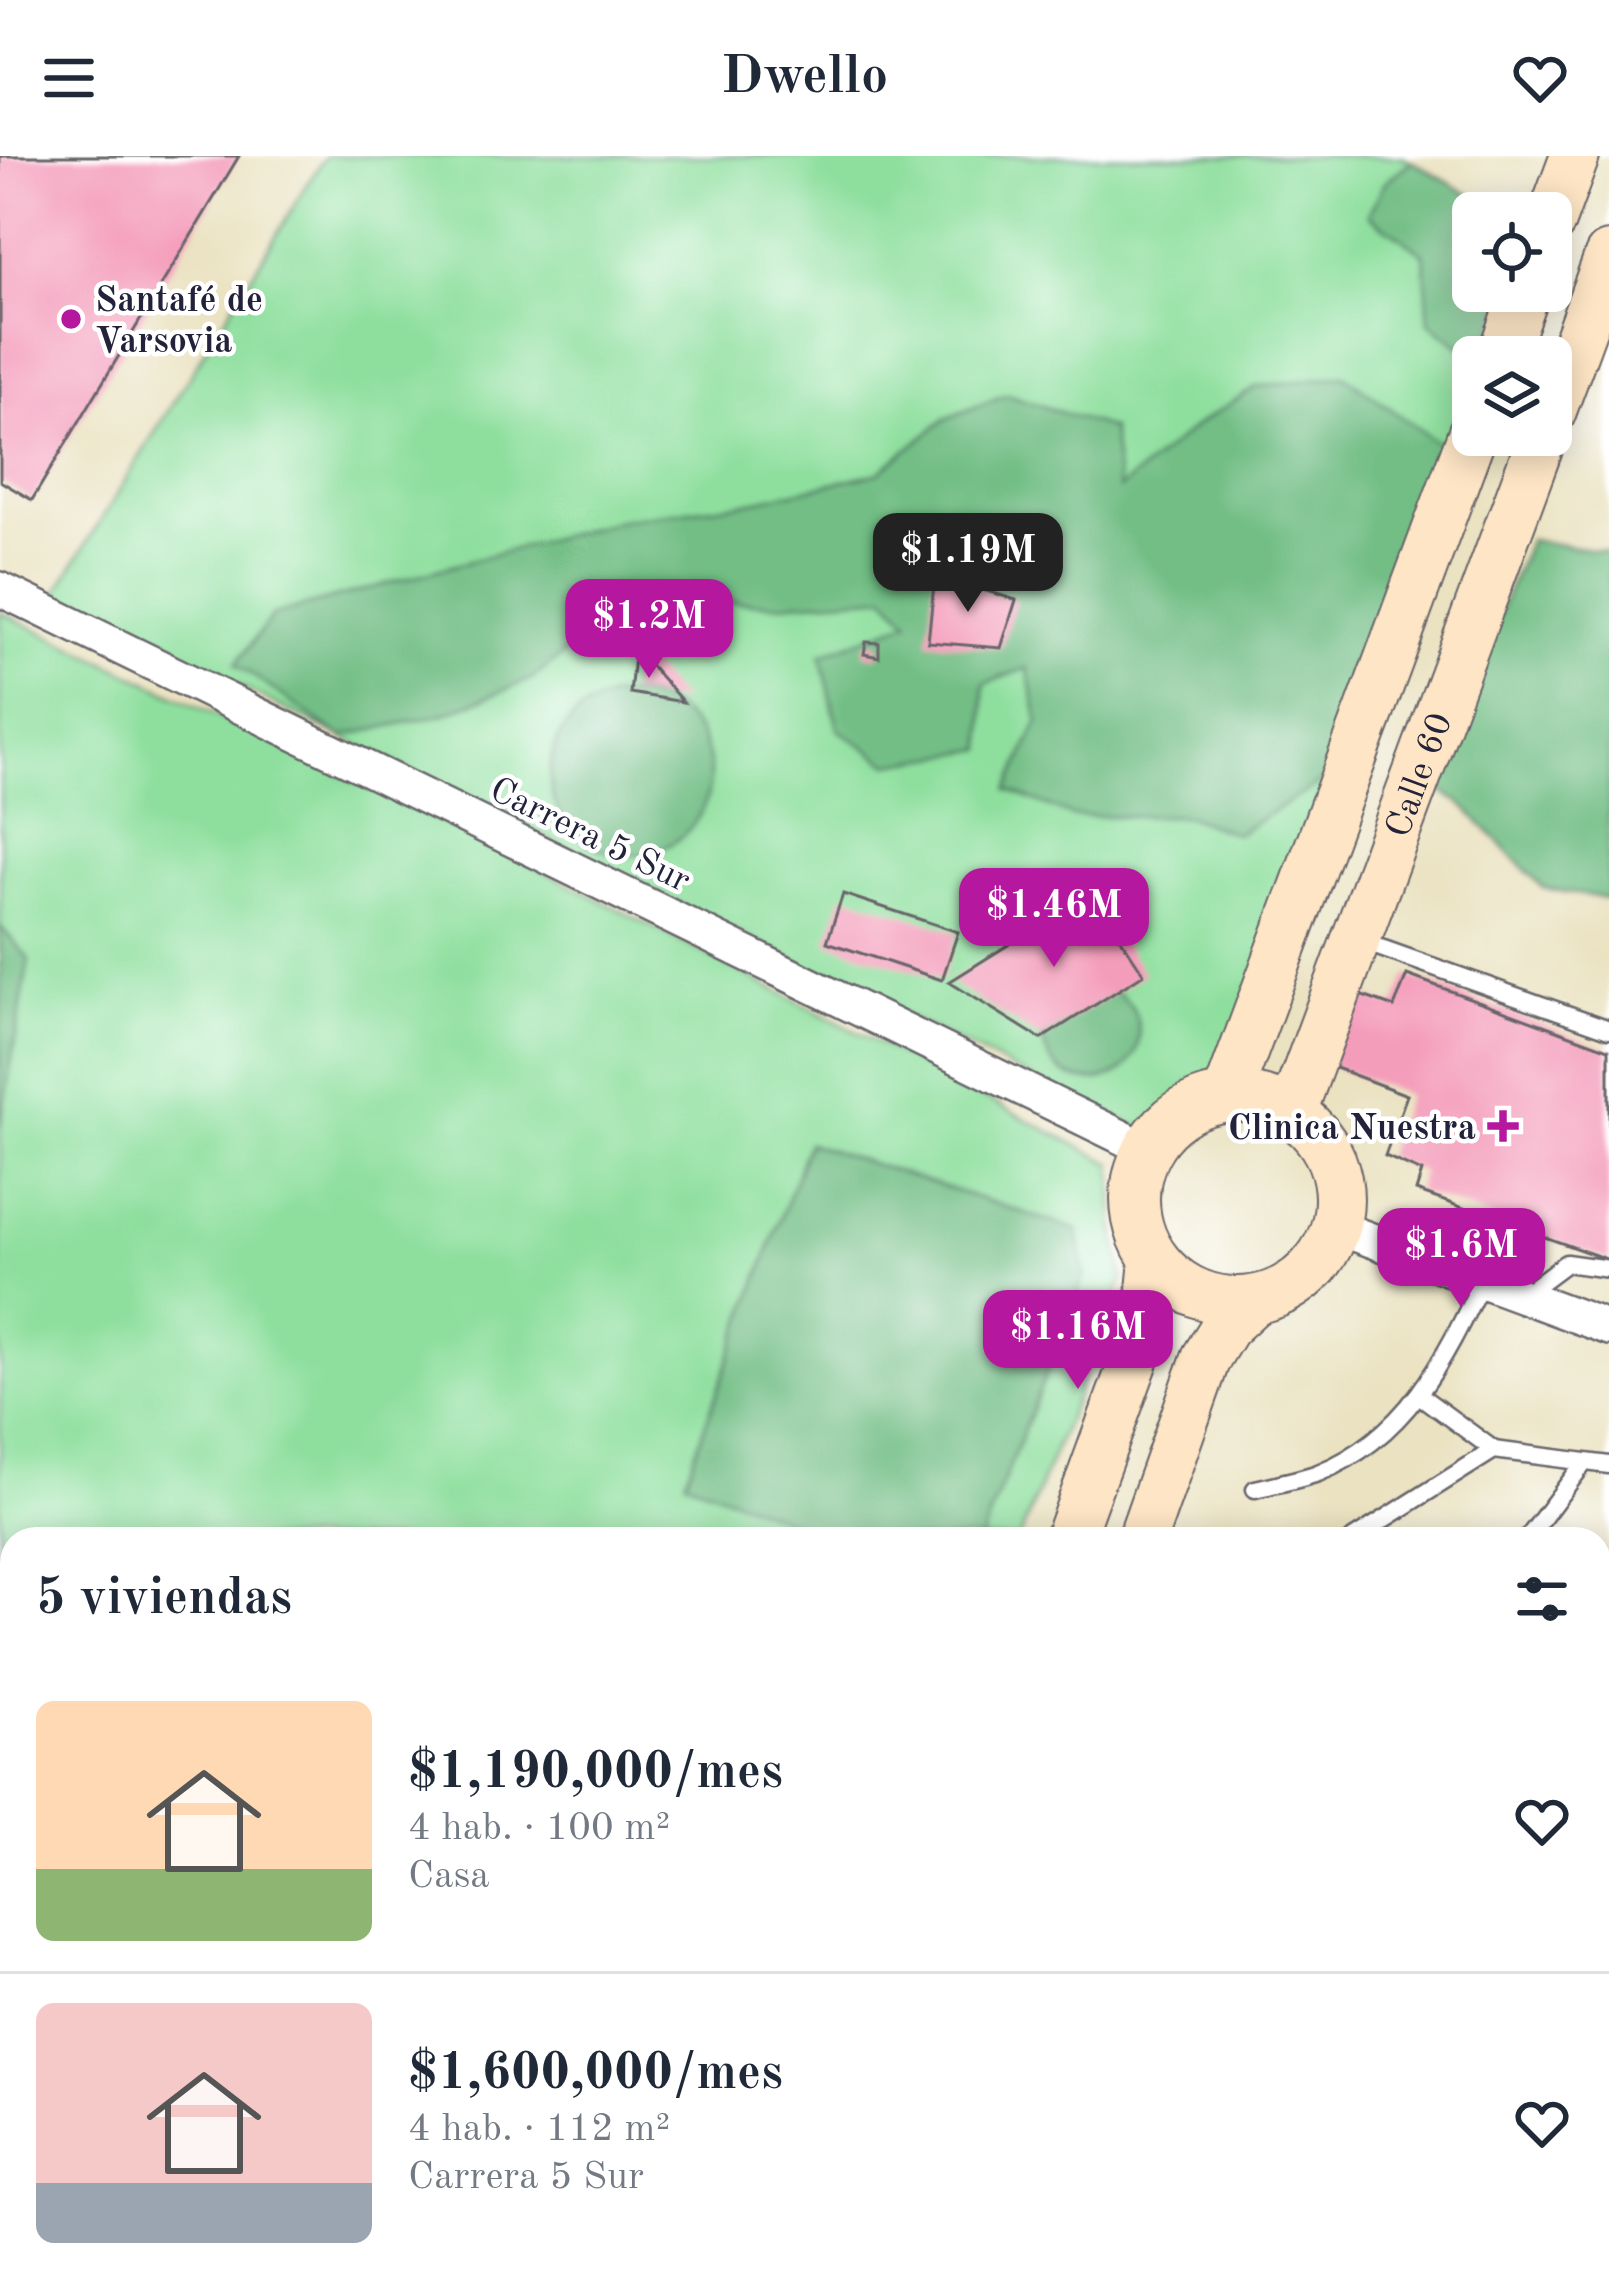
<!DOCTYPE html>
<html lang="es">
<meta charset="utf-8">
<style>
:root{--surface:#fff;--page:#f2f2f3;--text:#1f2937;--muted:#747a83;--line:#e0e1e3;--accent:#b5179e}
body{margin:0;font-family:"Old Standard TT",serif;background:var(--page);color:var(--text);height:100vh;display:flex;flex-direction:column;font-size:45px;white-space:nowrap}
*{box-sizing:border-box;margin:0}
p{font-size:39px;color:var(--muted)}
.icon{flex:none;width:66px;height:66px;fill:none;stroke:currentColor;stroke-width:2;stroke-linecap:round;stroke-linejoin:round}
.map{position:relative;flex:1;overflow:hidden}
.details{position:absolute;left:0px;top:1371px;width:1611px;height:771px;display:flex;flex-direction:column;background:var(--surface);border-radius:36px 36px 0 0;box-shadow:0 6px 30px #0003}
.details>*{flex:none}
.fabs{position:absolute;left:1452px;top:36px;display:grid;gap:24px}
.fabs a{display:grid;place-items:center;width:120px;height:120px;border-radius:18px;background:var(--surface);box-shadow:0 6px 30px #0003;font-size:60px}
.price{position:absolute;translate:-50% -102px;padding:0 27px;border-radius:24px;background:var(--accent);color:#fff;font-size:39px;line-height:78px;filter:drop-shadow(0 3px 6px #0008)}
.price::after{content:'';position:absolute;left:50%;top:72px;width:36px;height:27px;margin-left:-18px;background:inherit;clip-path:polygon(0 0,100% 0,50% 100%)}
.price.active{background:#222;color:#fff}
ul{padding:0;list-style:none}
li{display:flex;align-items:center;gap:36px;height:300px;padding:0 36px}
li+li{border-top:3px solid var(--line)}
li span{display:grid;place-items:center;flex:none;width:336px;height:240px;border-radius:18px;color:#555}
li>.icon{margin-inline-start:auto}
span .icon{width:144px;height:144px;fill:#fffc;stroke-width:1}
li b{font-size:51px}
h2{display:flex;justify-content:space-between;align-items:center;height:144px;padding:0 36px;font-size:51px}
header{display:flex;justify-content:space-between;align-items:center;height:156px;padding:0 36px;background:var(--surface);font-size:54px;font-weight:700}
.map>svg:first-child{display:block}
.green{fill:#8edf9e;stroke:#58806c;stroke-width:3}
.forest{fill:#72be85;stroke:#4a7060;stroke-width:3}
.building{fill:#f49dbb}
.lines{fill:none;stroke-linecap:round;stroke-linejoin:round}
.service-casing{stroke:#68656a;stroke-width:21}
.minor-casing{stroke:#68656a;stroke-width:38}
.secondary-casing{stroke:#68656a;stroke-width:52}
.service{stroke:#fff;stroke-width:16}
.minor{stroke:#fff;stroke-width:33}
.secondary{stroke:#fde5c5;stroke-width:48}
.poi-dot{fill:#b5179e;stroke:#fff;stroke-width:4.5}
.labels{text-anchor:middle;stroke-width:9;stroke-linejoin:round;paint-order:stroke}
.poi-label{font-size:36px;font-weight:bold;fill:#22223b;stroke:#fff;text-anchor:start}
.street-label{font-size:36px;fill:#22223b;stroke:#fff}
</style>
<header><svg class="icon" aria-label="menu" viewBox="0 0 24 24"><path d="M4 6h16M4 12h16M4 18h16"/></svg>Dwello<svg class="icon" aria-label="heart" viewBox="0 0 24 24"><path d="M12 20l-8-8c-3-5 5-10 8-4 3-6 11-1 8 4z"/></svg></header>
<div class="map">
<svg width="1609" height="2140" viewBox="0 0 1609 2140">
<rect width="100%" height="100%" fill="#fff"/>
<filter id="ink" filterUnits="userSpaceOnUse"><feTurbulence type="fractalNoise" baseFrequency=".00833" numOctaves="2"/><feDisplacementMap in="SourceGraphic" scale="24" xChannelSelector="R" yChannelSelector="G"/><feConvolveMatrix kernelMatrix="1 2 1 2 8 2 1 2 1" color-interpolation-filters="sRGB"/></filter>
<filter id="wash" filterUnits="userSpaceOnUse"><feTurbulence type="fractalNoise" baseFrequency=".004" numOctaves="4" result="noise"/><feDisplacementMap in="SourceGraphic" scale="48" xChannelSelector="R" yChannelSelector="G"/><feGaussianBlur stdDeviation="2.7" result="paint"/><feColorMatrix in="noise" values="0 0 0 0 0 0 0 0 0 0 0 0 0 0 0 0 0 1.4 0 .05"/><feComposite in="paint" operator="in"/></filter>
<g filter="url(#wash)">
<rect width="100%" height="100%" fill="#eae2c1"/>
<!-- green -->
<path class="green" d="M325,0H1402L1502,57H1473V135L1484,201H1473V230L1218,926L1179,942L1143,973L1069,941L55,439Z
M0,456L540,713L1113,1008L1115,1076L1123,1123L1019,1383H12V1707H0Z"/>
<!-- forest -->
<path class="forest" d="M1411,5L1502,57H1473V135H1508L1484,201H1474L1429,166L1424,98L1369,59L1384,27Z
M1344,219L1449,295L1330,621L1236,678L1187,660H1072L1008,634L1039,565L1027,512L984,528V593L890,608L838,573L821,499L909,465L886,440L776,448L709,445L607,465L532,523L444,558L341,581L236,508L273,459L624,363L749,346L878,317L945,263L1007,238L1111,273L1119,333L1198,268L1256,231Z
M1529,384L1609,396V743L1543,732L1461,647L1427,627Z
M550 619a80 80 0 1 1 160 0a80 80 0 1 1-160 0Z
M0,770L29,803L0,971Z
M1102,829C1120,836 1135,848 1138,869C1150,937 1039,949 1042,867Z
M808,987L1077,1074L1085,1119L981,1383H837L685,1324Z
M1599,1660L1609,1664V1726L1599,1750Z
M0,1707H12V1913H0Z
M1599,1948L1609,1953V2140H1569L1541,2130H1599Z"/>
<g id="blocks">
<!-- building -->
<path class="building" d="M0,0H239L32,344L0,325Z
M935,419L1016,444L1001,492L928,486Z
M866,486L879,487V501L864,498Z
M635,492L683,546L630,537Z
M1091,737L1144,818L1041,883L949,826Z
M843,738L958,776L942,824L827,786Z
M1407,819L1609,893V1104L1416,1035L1422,1016L1385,1000L1407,939L1317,905L1343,833L1394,851Z
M1601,1873L1609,1876V1938L1599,1934Z
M86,2130H223L222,2140H104L86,2139Z
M504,2130H709L710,2140H504Z
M875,2130H957L988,2139L874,2140Z
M996,2130H1045L1048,2140H996Z
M1095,2130H1212L1216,2140H1102Z
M1346,2130H1441L1444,2140H1348Z
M1459,2130H1480L1484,2140H1449Z"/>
</g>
</g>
<g filter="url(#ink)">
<use href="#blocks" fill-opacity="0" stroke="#68656a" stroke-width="3"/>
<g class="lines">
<defs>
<path id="service" d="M1361,785L1609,873
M1523,1139L1566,1107L1609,1113
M1419,1239L1494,1294L1609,1309
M1255,1333C1275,1328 1298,1324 1318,1317C1406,1282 1444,1204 1482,1125
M1353,1383L1494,1294
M1527,1383L1584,1307"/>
<path id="minor" d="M0,433L1146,993
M1336,1071L1609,1172
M1599,1798L1609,1758
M1599,1948L1609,1952
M0,2063H12
M49,2140L50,2130
M863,2140L864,2130"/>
<g id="secondary">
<path d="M1551,65L1575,0"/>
<path d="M1501,201L1525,135"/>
<path d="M1551,257L1609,100"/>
<path d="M1227,940L1473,276"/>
<circle cx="1237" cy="1043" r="102"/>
<path id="s1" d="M1292,956L1543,279"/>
<path d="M1069,1383L1148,1166L1154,1104"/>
<path d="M1142,1383L1206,1202L1225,1171L1254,1144"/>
<path d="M1241,2130L1245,2140"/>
<path d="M1297,2130L1301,2140"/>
</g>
</defs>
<!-- service casing -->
<use href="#service" class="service-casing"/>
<!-- minor casing -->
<use href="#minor" class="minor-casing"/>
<!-- secondary casing -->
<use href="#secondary" class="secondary-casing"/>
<!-- service -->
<use href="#service" class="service"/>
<!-- minor -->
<use href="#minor" class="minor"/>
<!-- secondary -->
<use href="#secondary" class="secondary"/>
</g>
</g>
<!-- markers -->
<g class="poi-dot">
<circle cx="71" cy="163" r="12"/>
<path d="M1497 952h12v12h12v12h-12v12h-12v-12h-12v-12h12z"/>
</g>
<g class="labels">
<!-- poi labels -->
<g class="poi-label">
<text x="95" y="155">Santafé de<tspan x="95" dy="41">Varsovia</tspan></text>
<text x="1476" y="983" text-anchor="end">Clinica Nuestra</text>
</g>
<!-- street labels -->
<g class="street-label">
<text dy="13" stroke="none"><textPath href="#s1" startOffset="360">Calle 60</textPath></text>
<text transform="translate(591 677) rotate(26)" y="13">Carrera 5 Sur</text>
</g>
</g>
</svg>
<div class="fabs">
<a><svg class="icon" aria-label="locate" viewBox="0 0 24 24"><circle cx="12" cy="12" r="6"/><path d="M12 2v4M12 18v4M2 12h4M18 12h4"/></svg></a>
<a><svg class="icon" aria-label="layers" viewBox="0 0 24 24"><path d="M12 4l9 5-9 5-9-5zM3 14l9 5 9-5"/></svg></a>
</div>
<b class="price active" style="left:968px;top:459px">$1.19M</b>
<b class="price" style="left:649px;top:525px">$1.2M</b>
<b class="price" style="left:1054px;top:814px">$1.46M</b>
<b class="price" style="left:1461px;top:1154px">$1.6M</b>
<b class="price" style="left:1078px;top:1236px">$1.16M</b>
<section class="details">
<h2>5 viviendas<svg class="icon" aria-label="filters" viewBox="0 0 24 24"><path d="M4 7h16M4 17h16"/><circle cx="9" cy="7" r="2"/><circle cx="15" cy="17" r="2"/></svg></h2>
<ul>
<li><span style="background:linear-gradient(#ffd9b3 70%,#8fb573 0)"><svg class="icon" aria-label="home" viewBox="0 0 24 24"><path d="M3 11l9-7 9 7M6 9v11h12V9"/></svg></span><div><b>$1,190,000/mes</b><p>4 hab. · 100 m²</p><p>Casa</p></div><svg class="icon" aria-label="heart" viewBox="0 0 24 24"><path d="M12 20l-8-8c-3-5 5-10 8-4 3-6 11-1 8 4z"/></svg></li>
<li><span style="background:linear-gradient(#f6c9c9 75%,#9aa5b1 0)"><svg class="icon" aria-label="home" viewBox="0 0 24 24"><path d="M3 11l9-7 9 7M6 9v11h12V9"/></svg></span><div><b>$1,600,000/mes</b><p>4 hab. · 112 m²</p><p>Carrera 5 Sur</p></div><svg class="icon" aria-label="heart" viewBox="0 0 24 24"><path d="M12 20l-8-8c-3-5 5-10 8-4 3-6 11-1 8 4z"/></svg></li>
</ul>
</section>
</div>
